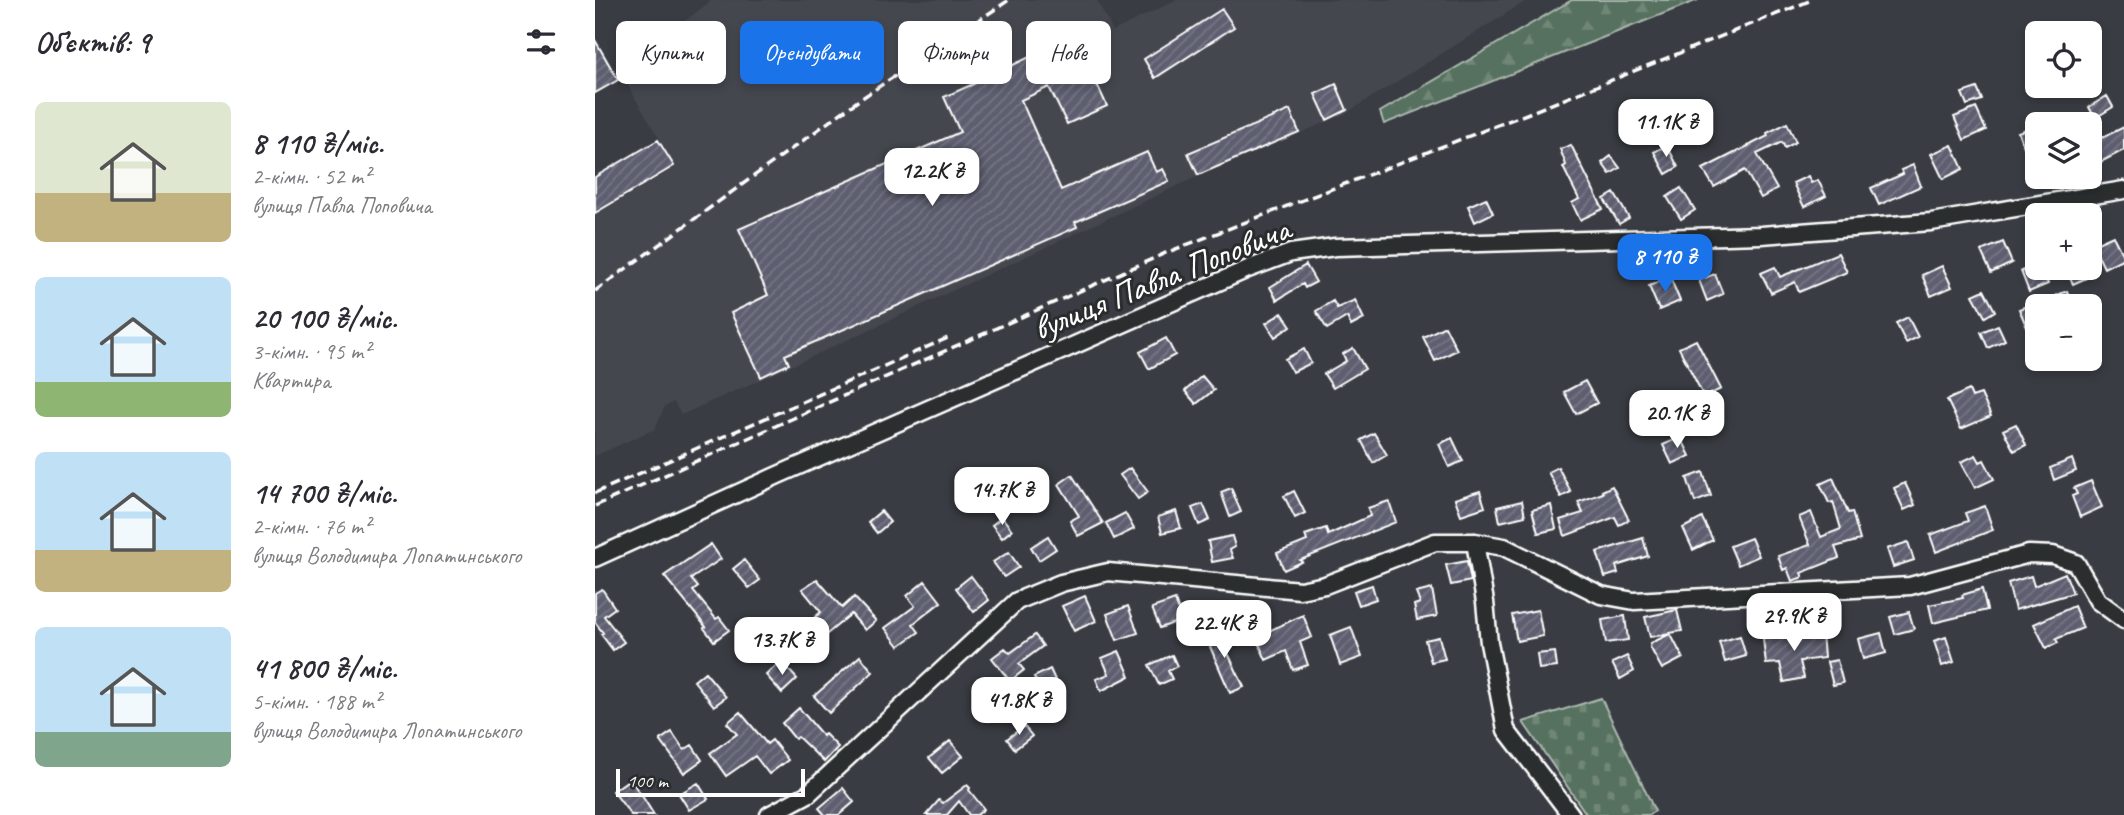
<!DOCTYPE html>
<html lang="uk">
<meta charset="utf-8">
<style>
:root{--surface:#fff;--page:#f2f2f3;--text:#2b2b33;--muted:#7c7c81;--accent:#1a73e8}
body{margin:0;font-family:Caveat,sans-serif;background:var(--page);color:var(--text);height:100vh;display:flex;flex-direction:column;font-size:26px;white-space:nowrap}
*{box-sizing:border-box;margin:0}
p{font-size:23px;color:var(--muted)}
.icon{flex:none;width:38px;height:38px;fill:none;stroke:currentColor;stroke-width:2;stroke-linecap:round;stroke-linejoin:round}
.map{position:relative;flex:1;overflow:hidden}
.panel{display:flex;flex-direction:column;background:var(--surface);width:595px}
.panel>*{flex:none}
.hud{position:absolute;left:21px;top:21px;width:665px;height:63px;display:flex;gap:14px}
.fabs{position:absolute;left:1430px;top:21px;display:grid;gap:14px}
.fabs a{display:grid;place-items:center;width:77px;height:77px;border-radius:10px;background:var(--surface);box-shadow:0 4px 10px #0003;font-size:35px}
.scale{position:absolute;left:21px;bottom:18px;width:189px;box-sizing:border-box;padding-left:7px;border:4px solid #fff;border-top:0;font-size:19px;line-height:24px;white-space:nowrap;color:#fff;-webkit-text-stroke:5px #2a2d2e;paint-order:stroke}
.price{position:absolute;translate:-50% -60px;padding:0 16px;border-radius:14px;background:#fff;color:#222;font-size:23px;line-height:46px;filter:drop-shadow(0 2px 4px #0008)}
.price::after{content:'';position:absolute;left:50%;top:42px;width:21px;height:16px;margin-left:-10px;background:inherit;clip-path:polygon(0 0,100% 0,50% 100%)}
.price.selected{background:var(--accent);color:#fff}
ul{padding:0;list-style:none}
li{display:flex;align-items:center;gap:21px;height:175px;padding:0 35px}
li span{display:grid;place-items:center;flex:none;width:196px;height:140px;border-radius:10px;color:#555}
li>.icon{margin-inline-start:auto}
span .icon{width:84px;height:84px;fill:#fffc;stroke-width:1}
li b{font-size:30px}
h2{display:flex;justify-content:space-between;align-items:center;height:84px;padding:0 35px;font-size:30px}
.tag{padding:0 24px;border-radius:10px;background:var(--surface);box-shadow:0 4px 10px #0003;font-size:24px;line-height:63px}
.tag.selected{background:var(--accent);color:#fff}
main{display:flex;flex:1;min-height:0}
.map>svg:first-child{display:block}
.built{fill:#444650}
.forest{fill:url(#forest-firs);stroke:#abb8af;stroke-width:2}
.cemetery{fill:url(#cemetery-stones);stroke:#abb8af;stroke-width:2}
.building{fill:url(#building-hatch);stroke:#fff;stroke-width:2}
.lines{fill:none;stroke-linecap:round;stroke-linejoin:round}
.minor-casing{stroke:#fff;stroke-width:21}
.minor{stroke:#2a2d2e;stroke-width:16}
.rail{stroke:#fff;stroke-width:3.5;stroke-dasharray:10 5;stroke-linecap:butt}
.labels{text-anchor:middle;stroke-width:6;stroke-linejoin:round;paint-order:stroke}
.street-label{font-size:35px;fill:#fff;stroke:#2a2d2e}
</style>
<main>
<section class="panel">
<h2>Об’єктів: 9<svg class="icon" aria-label="filters" viewBox="0 0 24 24"><path d="M4 7h16M4 17h16"/><circle cx="9" cy="7" r="2"/><circle cx="15" cy="17" r="2"/></svg></h2>
<ul>
<li><span style="background:linear-gradient(#dfe7d0 65%,#c2b280 0)"><svg class="icon" aria-label="home" viewBox="0 0 24 24"><path d="M3 11l9-7 9 7M6 9v11h12V9"/></svg></span><div><b>8 110 ₴/міс.</b><p>2-кімн. · 52 m²</p><p>вулиця Павла Поповича</p></div></li>
<li><span style="background:linear-gradient(#bfe0f5 75%,#8fb573 0)"><svg class="icon" aria-label="home" viewBox="0 0 24 24"><path d="M3 11l9-7 9 7M6 9v11h12V9"/></svg></span><div><b>20 100 ₴/міс.</b><p>3-кімн. · 95 m²</p><p>Квартира</p></div></li>
<li><span style="background:linear-gradient(#bfe0f5 70%,#c2b280 0)"><svg class="icon" aria-label="home" viewBox="0 0 24 24"><path d="M3 11l9-7 9 7M6 9v11h12V9"/></svg></span><div><b>14 700 ₴/міс.</b><p>2-кімн. · 76 m²</p><p>вулиця Володимира Лопатинського</p></div></li>
<li><span style="background:linear-gradient(#bfe0f5 75%,#7fa58c 0)"><svg class="icon" aria-label="home" viewBox="0 0 24 24"><path d="M3 11l9-7 9 7M6 9v11h12V9"/></svg></span><div><b>41 800 ₴/міс.</b><p>5-кімн. · 188 m²</p><p>вулиця Володимира Лопатинського</p></div></li>
</ul>
</section>
<div class="map">
<svg width="1529" height="815" viewBox="0 0 1529 815">
<defs>
<pattern id="forest-firs" width="22" height="20" patternUnits="userSpaceOnUse" patternTransform="scale(1.75)"><rect width="22" height="20" fill="#57715f"/><path d="M5 1l3.5 6h-7zM16 11l3.5 6h-7z" fill="#708677"/></pattern>
<pattern id="cemetery-stones" width="16" height="16" patternUnits="userSpaceOnUse" patternTransform="scale(1.75)"><rect width="16" height="16" fill="#57715f"/><path d="M2 7V4a2 2 0 0 1 4 0v3zM10 15v-3a2 2 0 0 1 4 0v3z" fill="#708677"/></pattern>
<pattern id="building-hatch" width="6" height="6" patternUnits="userSpaceOnUse" patternTransform="scale(1.75)"><rect width="6" height="6" fill="#5d5e6f"/><path d="M-1 1l2-2M0 6l6-6M5 7l2-2" fill="none" stroke="#757685"/></pattern>
</defs>
<rect width="100%" height="100%" fill="#393c42"/>
<filter id="ink" filterUnits="userSpaceOnUse"><feTurbulence type="fractalNoise" baseFrequency=".0143" numOctaves="2"/><feDisplacementMap in="SourceGraphic" scale="14" xChannelSelector="R" yChannelSelector="G"/><feConvolveMatrix kernelMatrix="1 2 1 2 8 2 1 2 1" color-interpolation-filters="sRGB"/></filter>
<g filter="url(#ink)">
<!-- built -->
<path class="built" d="M117,0H502L518,31L581,0H933L750,114L593,181L203,363L86,415L79,402L70,406L60,429L0,456V215L81,167L24,71Z"/>
<!-- forest -->
<path class="forest" d="M977,0H1103L789,124L785,112Z"/>
<!-- cemetery -->
<path class="cemetery" d="M1006,698L1060,811L1053,815H992L928,722Z"/>
<!-- building -->
<path class="building" d="M627,9L639,27L560,78L549,59Z
M496,27L511,59L494,67L512,106L472,124L454,87L426,100L466,190L552,152L561,172L568,169L574,181L480,222L482,227L190,355L194,364L166,377L136,313L173,295L144,229L365,132L349,97L383,82L373,60L402,47L412,68Z
M0,40L23,80L0,93Z
M741,84L752,110L732,120L720,94Z
M1382,88L1387,100L1372,105L1367,93Z
M1512,96L1518,107L1500,118L1494,107Z
M1381,108L1391,130L1369,140L1359,117Z
M695,110L704,132L603,175L593,153Z
M1192,123L1201,142L1190,148L1187,142L1162,154L1182,189L1166,198L1150,170L1119,187L1108,169L1173,136L1172,133Z
M1442,125V150L1432,154L1423,132Z
M1529,127V150L1494,168V144Z
M63,140L79,166L0,213V177Z
M976,145L1008,209L985,220L977,203L984,199L968,167L971,165L965,149Z
M1072,145L1083,167L1071,174L1059,152Z
M1357,145L1368,169L1348,179L1336,154Z
M1016,156L1025,168L1015,174L1007,163Z
M1318,165L1326,186L1284,205L1276,188L1308,174L1306,170Z
M1213,176L1216,183L1223,180L1231,196L1209,207L1198,183Z
M1086,188L1100,210L1086,219L1072,197Z
M1019,193L1034,218L1024,224L1009,199Z
M891,198L898,213L880,222L873,206Z
M1518,236L1529,258L1509,268L1498,245Z
M1408,242L1417,263L1396,273L1386,251Z
M1243,253L1252,272L1204,292L1200,282L1176,293L1166,273L1180,267L1185,277Z
M711,265L721,282L710,288L708,284L682,300L675,287Z
M1442,265V268H1447L1453,284L1434,292L1426,271Z
M1347,266L1357,287L1336,296L1327,275Z
M1470,268H1494L1498,275L1478,284Z
M1120,274L1128,294L1112,301L1104,280Z
M1075,277L1085,301L1064,310L1054,286Z
M1389,290L1400,311L1390,317L1378,295Z
M1472,291L1478,306H1464L1460,296Z
M760,300L769,319L756,326L752,317L732,329L721,311L738,301L742,308Z
M1437,304L1442,317V330L1435,334L1424,309Z
M687,313L696,326L680,337L671,323Z
M1313,317L1323,337L1311,343L1301,323Z
M1403,325L1410,340L1393,348L1386,332Z
M850,326L862,350L840,361L828,337Z
M571,338L580,355L554,369L545,352Z
M1101,340L1126,389L1109,397L1084,348Z
M758,348L770,369L738,388L729,374L751,361L748,354Z
M709,349L716,363L698,372L690,359Z
M607,376L619,390L601,404L590,391Z
M990,381L1002,403L981,414L969,392Z
M1374,390L1377,397L1386,394L1396,416L1366,429L1352,400Z
M1062,395L1073,418L1050,429L1039,406Z
M1421,424L1431,445L1419,451L1408,430Z
M779,433L792,455L778,463L766,440Z
M1086,437L1095,456L1077,464L1068,445Z
M857,438L868,461L854,467L844,444Z
M1381,455L1385,462L1389,460L1399,479L1380,488L1366,462Z
M1477,459L1481,471L1459,480L1455,468Z
M963,467L976,492L966,497L953,472Z
M535,468L553,492L543,499L525,475Z
M1108,472L1116,496L1100,502L1092,478Z
M477,475L508,523L483,536L475,521L484,516L464,484Z
M1238,478L1253,513L1257,512L1265,540L1240,547L1244,558L1206,573L1208,577L1197,581L1192,568L1188,570L1183,556L1215,545L1204,517L1216,512L1226,537L1246,529L1238,502L1234,503L1225,484Z
M1496,481L1507,507L1485,517L1477,496L1482,494L1479,488Z
M1310,483L1320,505L1309,510L1299,488Z
M1017,486L1034,520L1024,525L1020,517L970,536L965,520L988,513L983,502L1008,493L1007,491Z
M636,488L646,512L635,517L626,492Z
M699,491L710,513L700,518L689,496Z
M885,491L890,507L866,515L860,499Z
M794,501L801,522L705,560L707,562L689,570L682,553L712,541L710,535L731,528L733,535L775,516L773,508Z
M927,501L930,516L905,522L902,507Z
M608,504L615,520L604,525L597,508Z
M956,505L961,529L943,533L937,510Z
M1390,506L1398,530L1341,552L1335,535L1373,521L1370,513Z
M286,511L295,522L282,533L273,522Z
M581,511L586,528L567,533L563,517Z
M530,513L539,529L519,539L511,523Z
M407,517L417,530L407,538L397,525Z
M1107,518L1118,540L1098,550L1088,528Z
M453,536L461,549L444,560L436,547Z
M637,536L640,547L635,550L638,558L617,562L613,541Z
M1048,538L1053,556L1021,566L1023,573L1010,577L1002,552Z
M1156,538L1164,556L1143,565L1135,546Z
M1313,542L1319,560L1298,567L1292,549Z
M116,544L126,559L96,579L103,587L98,591L121,619L124,617L134,630L119,641L109,628L111,627L69,576Z
M414,552L424,567L409,577L398,562Z
M149,560L165,580L154,588L138,569Z
M872,561L876,581L856,585L851,565Z
M1470,573L1478,593L1420,610L1413,583L1436,576L1439,586Z
M376,576L394,600L379,612L361,588Z
M222,579L247,608L259,597L281,621L270,630L256,614L220,644L227,652L218,660L203,641L225,624L220,617L226,612L207,589Z
M330,581L346,602L318,624L324,632L304,646L290,628L320,606L312,596Z
M777,585L781,599L764,605L759,591Z
M7,589L20,608L9,616L29,642L18,650L6,634L8,633L0,622V593Z
M837,589L842,616L822,620L819,605L825,603L821,593Z
M1387,589L1392,610L1338,623L1334,605L1368,598L1367,595Z
M490,596L501,621L479,631L467,606Z
M580,600L587,620L565,628L557,608Z
M533,606L543,633L522,640L512,614Z
M1479,606L1488,628L1461,639L1463,643L1451,648L1439,624Z
M943,610L948,636L922,641L917,615Z
M1082,610L1087,631L1075,633L1088,658L1067,669L1055,647L1056,643L1075,634L1055,637L1050,617Z
M1314,612L1319,629L1300,634L1295,617Z
M708,615L717,637L705,642L713,665L698,670L691,651L671,660L661,637Z
M1030,616L1033,640L1011,643L1007,620Z
M756,627L767,657L745,665L735,635Z
M627,629L633,646L630,647L649,687L635,693L610,635Z
M1227,632L1229,658L1205,661L1209,678L1189,682L1185,663L1171,664L1168,639Z
M1286,633L1291,653L1268,659L1263,639Z
M440,635L448,646L424,664L429,670L415,681L397,658L410,648L415,653Z
M1145,636L1151,656L1130,662L1124,642Z
M844,637L850,659L836,662L830,640Z
M1351,637L1359,662L1347,666L1339,641Z
M524,651L535,676L506,691L501,679L514,674L507,658Z
M960,652L962,667L944,669L942,654Z
M577,655L582,666L573,671L577,679L564,685L554,665Z
M265,656L278,672L234,713L219,696Z
M1032,656L1039,671L1025,679L1017,663Z
M1242,660L1248,683L1238,685L1232,662Z
M186,661L202,679L187,693L171,675Z
M455,669L466,693L450,701L439,677Z
M110,672L131,697L119,706L99,681Z
M400,692L412,707L394,721L382,707Z
M204,708L228,736L230,734L243,747L229,762L203,737L200,739L187,723Z
M145,712L172,744L177,740L193,760L174,774L160,756L131,776L115,753L142,734L132,723Z
M429,726L437,736L420,749L412,739Z
M77,732L89,750L97,745L107,760L89,773L65,740Z
M355,741L368,756L347,773L334,758Z
M35,779L49,799L59,815H36L18,791Z
M103,783L113,799L94,810L84,794Z
M372,785L375,788L374,790L389,809L382,815H374L364,801L352,815H331L344,800L348,803Z
M248,788L259,802L244,815H230L224,808Z"/>
<g class="lines">
<defs>
<path id="minor" d="M880,542L890,602L894,643L911,730L976,815
M0,558L183,475L653,269L696,253L740,247L1166,235L1336,222L1529,190
M174,815L213,794L422,601L466,583L513,572L705,590L730,585L840,542H880L909,547L1006,595L1039,601L1315,586L1434,554L1458,555L1481,563L1503,601L1529,620"/>
</defs>
<!-- minor casing -->
<use href="#minor" class="minor-casing"/>
<!-- minor -->
<use href="#minor" class="minor"/>
<!-- rail -->
<path class="rail" d="M0,291L264,100L414,0
M0,493L355,337
M0,506L573,252L934,113L1217,0"/>
</g>
</g>
<g class="labels">
<!-- street labels -->
<g class="street-label">
<text transform="translate(566 278) rotate(-22)" y="12">вулиця Павла Поповича</text>
</g>
</g>
</svg>
<div class="fabs">
<a><svg class="icon" aria-label="locate" viewBox="0 0 24 24"><circle cx="12" cy="12" r="6"/><path d="M12 2v4M12 18v4M2 12h4M18 12h4"/></svg></a>
<a><svg class="icon" aria-label="layers" viewBox="0 0 24 24"><path d="M12 4l9 5-9 5-9-5zM3 14l9 5 9-5"/></svg></a>
<a>+</a>
<a>−</a>
</div>
<div class="scale">100 m</div>
<b class="price" style="left:1071px;top:159px">11.1K ₴</b>
<b class="price" style="left:337px;top:208px">12.2K ₴</b>
<b class="price selected" style="left:1070px;top:294px">8 110 ₴</b>
<b class="price" style="left:1082px;top:450px">20.1K ₴</b>
<b class="price" style="left:407px;top:527px">14.7K ₴</b>
<b class="price" style="left:1199px;top:653px">29.9K ₴</b>
<b class="price" style="left:629px;top:660px">22.4K ₴</b>
<b class="price" style="left:187px;top:677px">13.7K ₴</b>
<b class="price" style="left:424px;top:737px">41.8K ₴</b>
<div class="hud">
<a class="tag">Купити</a>
<a class="tag selected">Орендувати</a>
<a class="tag">Фільтри</a>
<a class="tag">Нове</a>
</div>
</div>
</main>
